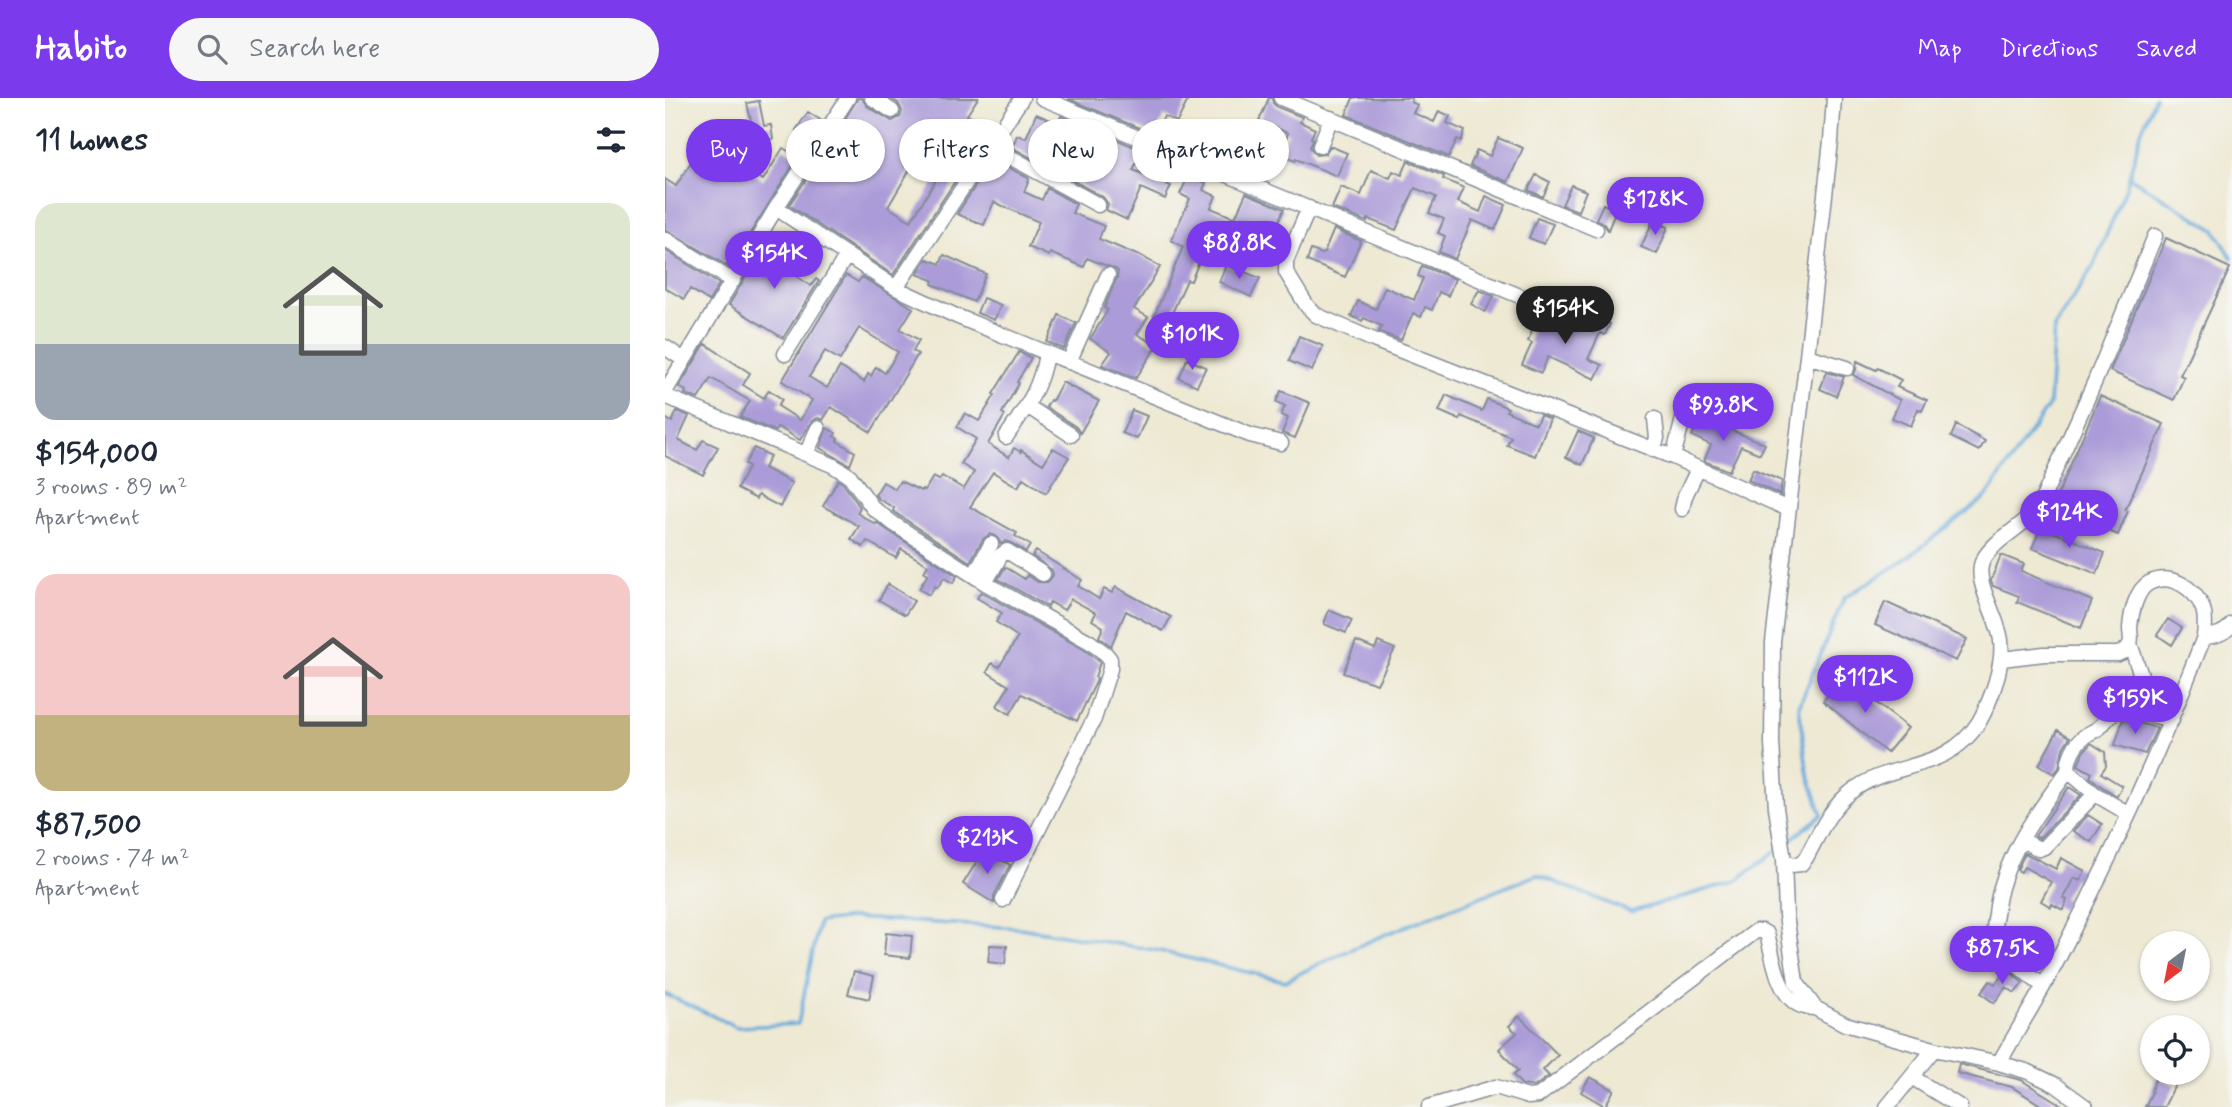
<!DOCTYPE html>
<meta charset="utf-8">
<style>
:root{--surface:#fff;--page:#f6f6f7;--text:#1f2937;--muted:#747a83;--accent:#7c3aed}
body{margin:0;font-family:Mynerve,sans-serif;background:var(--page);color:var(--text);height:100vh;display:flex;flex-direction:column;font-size:26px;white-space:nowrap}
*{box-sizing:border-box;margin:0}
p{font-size:23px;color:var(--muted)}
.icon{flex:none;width:38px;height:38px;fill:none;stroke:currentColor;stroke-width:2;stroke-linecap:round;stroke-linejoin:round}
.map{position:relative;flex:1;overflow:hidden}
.side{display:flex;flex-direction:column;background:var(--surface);width:665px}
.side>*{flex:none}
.banner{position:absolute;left:21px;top:21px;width:665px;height:63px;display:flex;gap:14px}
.needle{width:46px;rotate:212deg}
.tools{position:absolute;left:1475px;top:833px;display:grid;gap:14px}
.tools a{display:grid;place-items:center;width:70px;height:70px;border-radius:50%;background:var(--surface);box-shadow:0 2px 5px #0004;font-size:35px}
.price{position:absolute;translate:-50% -60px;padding:0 16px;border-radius:24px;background:var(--accent);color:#fff;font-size:23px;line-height:46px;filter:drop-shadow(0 2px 4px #0008)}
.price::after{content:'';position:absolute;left:50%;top:42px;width:21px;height:16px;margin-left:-10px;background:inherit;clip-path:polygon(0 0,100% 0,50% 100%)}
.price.active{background:#222;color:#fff}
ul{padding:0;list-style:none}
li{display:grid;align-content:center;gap:14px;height:371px;padding:0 35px}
li span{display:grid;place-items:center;height:217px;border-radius:21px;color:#555}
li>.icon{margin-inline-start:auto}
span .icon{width:126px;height:126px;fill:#fffc;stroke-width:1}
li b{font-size:30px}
h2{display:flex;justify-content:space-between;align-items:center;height:84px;padding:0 35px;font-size:30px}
.pill{padding:0 24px;border-radius:32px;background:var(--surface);box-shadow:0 2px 5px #0004;font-size:24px;line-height:63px}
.pill.active{background:var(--accent);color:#fff}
header{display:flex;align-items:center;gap:42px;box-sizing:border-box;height:98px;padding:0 35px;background:var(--accent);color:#fff}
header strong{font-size:33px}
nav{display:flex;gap:38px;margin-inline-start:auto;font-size:24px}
.search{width:490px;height:63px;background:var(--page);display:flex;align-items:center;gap:18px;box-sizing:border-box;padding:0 24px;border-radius:38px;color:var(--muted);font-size:26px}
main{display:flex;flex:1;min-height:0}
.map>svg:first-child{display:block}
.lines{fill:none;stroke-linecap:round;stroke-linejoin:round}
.stream{stroke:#69aadc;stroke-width:3.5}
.building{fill:#ab9bd8;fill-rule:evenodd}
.minor-casing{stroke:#848c98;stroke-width:17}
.minor{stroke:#fff;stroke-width:14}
</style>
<header>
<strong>Habito</strong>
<div class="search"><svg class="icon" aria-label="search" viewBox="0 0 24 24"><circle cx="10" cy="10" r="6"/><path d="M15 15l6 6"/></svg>Search here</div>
<nav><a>Map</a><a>Directions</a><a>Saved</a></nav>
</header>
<main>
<section class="side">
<h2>11 homes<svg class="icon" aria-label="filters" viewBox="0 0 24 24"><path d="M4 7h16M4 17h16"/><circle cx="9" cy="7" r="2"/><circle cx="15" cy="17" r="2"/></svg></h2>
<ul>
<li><span style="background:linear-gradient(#dfe7d0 65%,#9aa5b1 0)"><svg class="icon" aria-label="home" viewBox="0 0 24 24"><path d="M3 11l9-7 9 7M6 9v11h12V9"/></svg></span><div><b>$154,000</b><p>3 rooms · 89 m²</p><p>Apartment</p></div></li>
<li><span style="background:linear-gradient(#f6c9c9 65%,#c2b280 0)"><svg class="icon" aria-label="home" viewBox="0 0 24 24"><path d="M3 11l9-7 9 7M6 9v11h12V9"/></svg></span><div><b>$87,500</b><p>2 rooms · 74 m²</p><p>Apartment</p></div></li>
</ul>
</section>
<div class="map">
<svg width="1567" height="1009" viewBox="0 0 1567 1009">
<rect width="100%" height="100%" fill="#f6f6f2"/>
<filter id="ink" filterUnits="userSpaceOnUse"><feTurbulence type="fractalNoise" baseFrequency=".0143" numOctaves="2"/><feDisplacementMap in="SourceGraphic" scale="14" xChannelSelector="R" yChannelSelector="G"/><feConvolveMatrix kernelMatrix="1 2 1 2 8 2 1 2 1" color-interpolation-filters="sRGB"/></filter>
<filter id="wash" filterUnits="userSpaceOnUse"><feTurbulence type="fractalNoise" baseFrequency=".00686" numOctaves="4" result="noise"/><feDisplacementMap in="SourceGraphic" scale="28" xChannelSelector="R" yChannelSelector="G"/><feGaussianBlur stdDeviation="1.57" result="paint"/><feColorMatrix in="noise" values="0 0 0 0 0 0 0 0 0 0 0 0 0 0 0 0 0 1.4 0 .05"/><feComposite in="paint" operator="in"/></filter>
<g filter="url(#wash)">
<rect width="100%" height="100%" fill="#eee9d3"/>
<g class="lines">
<!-- stream -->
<path class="stream" d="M1464,79L1550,132L1567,160
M1121,745L1157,717L1142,672L1134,608L1179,500L1238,463L1321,399L1384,307L1389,229L1428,169L1461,90L1476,34L1490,0
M0,896L72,929L133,926L154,824L187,820L355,830L490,852L620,883C701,841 787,810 872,777L966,814L1071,783L1112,752"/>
</g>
<g id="blocks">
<!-- building -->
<path class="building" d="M193,0H197L202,8L227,23L235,19L237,13L233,5L225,0H313L302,17L311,23L299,41L275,26L266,40L264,39L223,109L246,123L293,46L308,56L228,177L124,107L149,70L153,73L155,71L165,54L161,51Z
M524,0L512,24L499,18L491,35L485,32L484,34L403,1Z
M604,0H607L608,5L612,9L637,19L635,24L650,31L646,40L648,41L645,49L651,57L660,56L665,48L682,55L672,78L631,61L630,63L616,57L623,35L594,23Z
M688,0H747L746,4L752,7L748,15L769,24L774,13L785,18L782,25L800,33L796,43L792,41L784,59L681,17Z
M94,3L99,28L106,27L108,41L91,44L82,5Z
M143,14L157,23L145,41L131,32Z
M371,16L393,25L396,18L477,52L468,72L506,88L500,101L476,90L462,122L441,112L443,106L438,99L394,75L399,61L376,51L370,62L339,45L341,42L349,45L352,37L361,40Z
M833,40L858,50L843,84L805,68L812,52L825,58Z
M118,50L133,59L64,169L0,131V81L11,88L32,54L55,68L62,58L98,82Z
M328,61L363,80L364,82L359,94L377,102L382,90L411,106L407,115L439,128L434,141L472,157L473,156L495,169L469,211L483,219L472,236L492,248L471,280L437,267L446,254L425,241L443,212L439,210L452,180L453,173L450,171L422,160L419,169L385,155L384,158L363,149L374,124L329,104L319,127L292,116Z
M743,63L779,78L778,81L799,90L793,104L815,114L821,98L841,107L830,132L807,122L790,161L774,154L780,138L773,135L779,121L764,115L771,99L750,90L731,132L703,121L702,124L667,110L676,89L696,97L706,72L725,80L728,73L737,77Z
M524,77L541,85L538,92L551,98L546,110L570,120L581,95L619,111L603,148L582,139L579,148L566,142L563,150L543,142L526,183L522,182L503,224L489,218L518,149L506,142L525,101L515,96Z
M871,77L885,84L878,99L863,92Z
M906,87L921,93L913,113L897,107Z
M938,106L951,112L943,132L938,125L931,121Z
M872,120L888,126L879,146L864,140Z
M988,123L1003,129L992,156L976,149Z
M669,131L696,143L680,179L642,163L646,152L657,156L659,155Z
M1501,140L1565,170L1515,277L1519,279L1509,302L1445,273Z
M114,142L136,155L126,175L146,188L151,181L154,183L118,240L64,207L93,158L100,162Z
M0,152L54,186L44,203L25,191L19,201L0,190Z
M279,157L321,176L309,204L267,186L268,182L252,176L262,161L275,166Z
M561,167L595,180L586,199L554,184Z
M757,168L790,181L783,198L774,194L767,212L760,209L756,219L748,215L736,242L714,234L717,228L699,220L697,223L686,218L693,203L711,211L720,189L749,202L758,180L753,178Z
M181,177L193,184L197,179L248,210L235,231L254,242L248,253L253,256L206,334L166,309L158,322L153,320L147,323L135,342L113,329L110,333L75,319L85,303L46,280L33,301L20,296L21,293L14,289L40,246L85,275L78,287L99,300L104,292L117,301L113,308L135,322L147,302L117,283ZM194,230L233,254L220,275L211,269L206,278L203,276L199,284L175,269L162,290L144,279L160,253L175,262Z
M814,192L829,198L820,214L806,206Z
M318,200L336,207L329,222L312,215Z
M394,217L411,225L399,251L382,244Z
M927,217L945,226L940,237L935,235L923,261L937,267L930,281L883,259L876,275L857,267L867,245L863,243L873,218L903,231L904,229H912L920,232Z
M634,238L658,248L647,273L624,263Z
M354,254L366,260L352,284L354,285L337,315L340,317L323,346L344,359L349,350L356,354V352L378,366L388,350L404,359L381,395L358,380L353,389L328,374L305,409L352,435L350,438L365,447L361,454L346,445L341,443L336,446L331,438L325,436L318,441L305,464L235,418L228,413L229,410L214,401L210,397L218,384L230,391L235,383L256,393L257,391L260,392L268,379L274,382L277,378L299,391L309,374L296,366L311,341L292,329L300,315L314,323L330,297L328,296Z
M522,261L541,269L532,288L514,280Z
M1192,263L1211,272L1213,270L1236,282L1232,289L1262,302L1257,313L1253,311L1246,328L1227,320L1235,302L1188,277L1191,272Z
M1162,274L1179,279L1171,298L1155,291Z
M397,284L434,303L415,335L411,329L381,309L385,302L387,303Z
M616,293L645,305L630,340L617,335L623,320L616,317L620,308L611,304Z
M781,297L817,313L822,301L843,310L841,313L871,326L875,317L885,321L870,358L842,347L846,339L796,318L795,322L774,313Z
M1435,298L1499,326L1460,412L1463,413L1453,437L1387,410Z
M467,312L482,318L472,341L457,335Z
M12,313L24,318L13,342L32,352L38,342L53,349L38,377L0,358V320L7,324Z
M1034,319L1100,346L1095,356L1076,348L1064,373L1039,363L1046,347L1027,338Z
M1291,327L1320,343L1314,353L1286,339Z
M162,330L171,335L169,338L173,341L172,343L190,354L185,367L155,350Z
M913,333L929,340L917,367L901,359Z
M89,350L105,358L99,370L127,385L115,409L93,397L91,401L72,391L84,368L80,366Z
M1088,371L1117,383L1115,397L1083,382Z
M173,382L178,385L195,409L192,415L210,426L212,425L292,478L288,485L279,480L272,490L270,488L264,497L254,491L263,476L259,474L263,467L236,451L231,460L202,443L198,449L186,441L194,428L158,408Z
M1376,429L1440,455L1432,476L1367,450Z
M371,453L417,482L413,488L434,501L439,491L447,495L451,489L506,519L498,533L461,513L446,548L434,539L438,529L427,522L431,515L406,501L399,512L385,504L383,509L333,481L340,469L360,481L362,477L373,484H383L388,477L387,472L367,458Z
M1336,457L1359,466L1356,473L1427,503L1416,530L1352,504L1354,498L1328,488L1326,482Z
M223,486L249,503L240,517L214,502Z
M316,494L420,552L435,564L430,579L432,580L431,584L412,623L357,596L345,616L332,608L344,588L322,574L327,565L334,569L353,539L331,524L337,515L312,500Z
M1220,504L1302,541L1291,563L1210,527Z
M664,512L687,522L681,535L659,526Z
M1503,521L1517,530L1507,547L1492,537Z
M691,543L710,551L713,544L730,551L712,586L678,575Z
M1178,578L1243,630L1222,655L1158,603Z
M1458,621L1492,630L1480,656L1450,647Z
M1393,632L1405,639L1398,650L1394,670L1389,676L1374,667Z
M1426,645L1440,654L1441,668L1436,675L1457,688L1452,698L1436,688L1425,679L1427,675L1413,667L1418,654Z
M1404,689L1416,697L1374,740L1370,738Z
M1423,717L1437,726L1426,744L1408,733Z
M319,752L345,767L329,798V805L298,786Z
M1360,755L1391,771L1396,760L1420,773L1415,783L1409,780L1398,800L1402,802L1398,812L1387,806L1386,809L1376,803L1386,784L1359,769L1356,774L1352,772Z
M221,835L247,838L245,860L219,857Z
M325,847L342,848L340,866L323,864Z
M1342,871L1358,885L1350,895L1341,889L1329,905L1316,895L1325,883L1330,886Z
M189,873L209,878L204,901L183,896Z
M854,918L893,957L878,972L884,978L869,989L857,987L848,977L853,973L834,951L852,935L844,928Z
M1294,966L1356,982L1400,1009H1379L1347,989L1292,975Z
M925,979L949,992L940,1008L916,994Z
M1491,979L1510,987L1499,1009H1480L1487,994L1486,993Z"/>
</g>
</g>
<g filter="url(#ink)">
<use href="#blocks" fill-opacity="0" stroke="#848c98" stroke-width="2"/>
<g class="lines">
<defs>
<path id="minor" d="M207,0L227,13
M377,0L908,220
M616,0L931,131
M1169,0L1166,43L1142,258L1108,544L1107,645L1111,710L1119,762L1121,817L1131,884L1150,910L1180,926L1269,951L1334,965L1364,974L1391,987L1421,1009
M325,48L433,107
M655,48L666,20
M111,110L231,190L291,218L585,337L616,345
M644,110L621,163V174L642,208L651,217L711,243L1008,359L1123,411
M0,141L68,183
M231,190L357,0
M0,249L19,262
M120,256L182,157
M1142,258L1182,270
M404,264L443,177
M0,294L111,110L183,0
M0,298L167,367L185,378L208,410L229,426L320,485L425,544L441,556L445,561V571L429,621L338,802
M362,308L406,337
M341,339C361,309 375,292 381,256
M988,352L992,340L990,321
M141,356L153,330
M1008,359L1018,321
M1017,411L1020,398L1033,371
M309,477L326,446
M320,485L336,457L342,453L378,476
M1539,539C1550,538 1560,536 1567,526
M1465,546L1490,617
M1464,716L1430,696L1403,673C1403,660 1409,646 1420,638C1424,635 1430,633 1435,629C1442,622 1445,615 1455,610L1507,622
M1357,742L1374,751L1379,749L1430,696
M1119,762L1126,767L1136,766L1141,760C1154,736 1164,711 1186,694C1225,662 1282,676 1314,624C1326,603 1339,566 1336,543C1334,520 1307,482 1318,462C1330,441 1352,433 1368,415C1371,412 1374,406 1377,402L1430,283L1490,138
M1378,888C1360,873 1333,857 1329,832C1329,827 1330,821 1331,816C1336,763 1372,714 1403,673
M1334,965C1353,931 1374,898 1392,863C1447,758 1496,650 1539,539C1540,530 1541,520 1538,511C1530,490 1506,474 1484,485C1471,492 1466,516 1465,530C1465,535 1467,542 1465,546C1463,552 1458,554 1453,556H1379L1337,561
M1253,983L1295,1009
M764,1009L831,989L863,999L873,998L1091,833H1097L1102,836C1108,857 1112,896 1134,907C1138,909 1145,910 1150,910
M1222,1009L1269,951"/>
</defs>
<!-- minor casing -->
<use href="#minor" class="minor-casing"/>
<!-- minor -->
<use href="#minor" class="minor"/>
</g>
</g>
</svg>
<div class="tools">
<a><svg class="needle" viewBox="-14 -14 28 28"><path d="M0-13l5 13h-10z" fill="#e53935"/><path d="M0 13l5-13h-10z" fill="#747a83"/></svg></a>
<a><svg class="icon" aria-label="locate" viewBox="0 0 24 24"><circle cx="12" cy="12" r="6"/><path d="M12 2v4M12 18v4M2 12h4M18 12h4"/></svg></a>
</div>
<b class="price" style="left:990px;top:139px">$128K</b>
<b class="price" style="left:574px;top:183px">$88.8K</b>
<b class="price" style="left:109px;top:193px">$154K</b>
<b class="price active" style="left:900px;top:248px">$154K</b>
<b class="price" style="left:527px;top:274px">$101K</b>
<b class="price" style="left:1058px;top:345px">$93.8K</b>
<b class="price" style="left:1404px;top:452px">$124K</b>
<b class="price" style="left:1200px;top:617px">$112K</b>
<b class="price" style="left:1470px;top:638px">$159K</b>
<b class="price" style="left:322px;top:778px">$213K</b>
<b class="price" style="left:1337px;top:888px">$87.5K</b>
<div class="banner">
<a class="pill active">Buy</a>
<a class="pill">Rent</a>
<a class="pill">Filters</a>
<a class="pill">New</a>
<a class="pill">Apartment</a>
</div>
</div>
</main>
